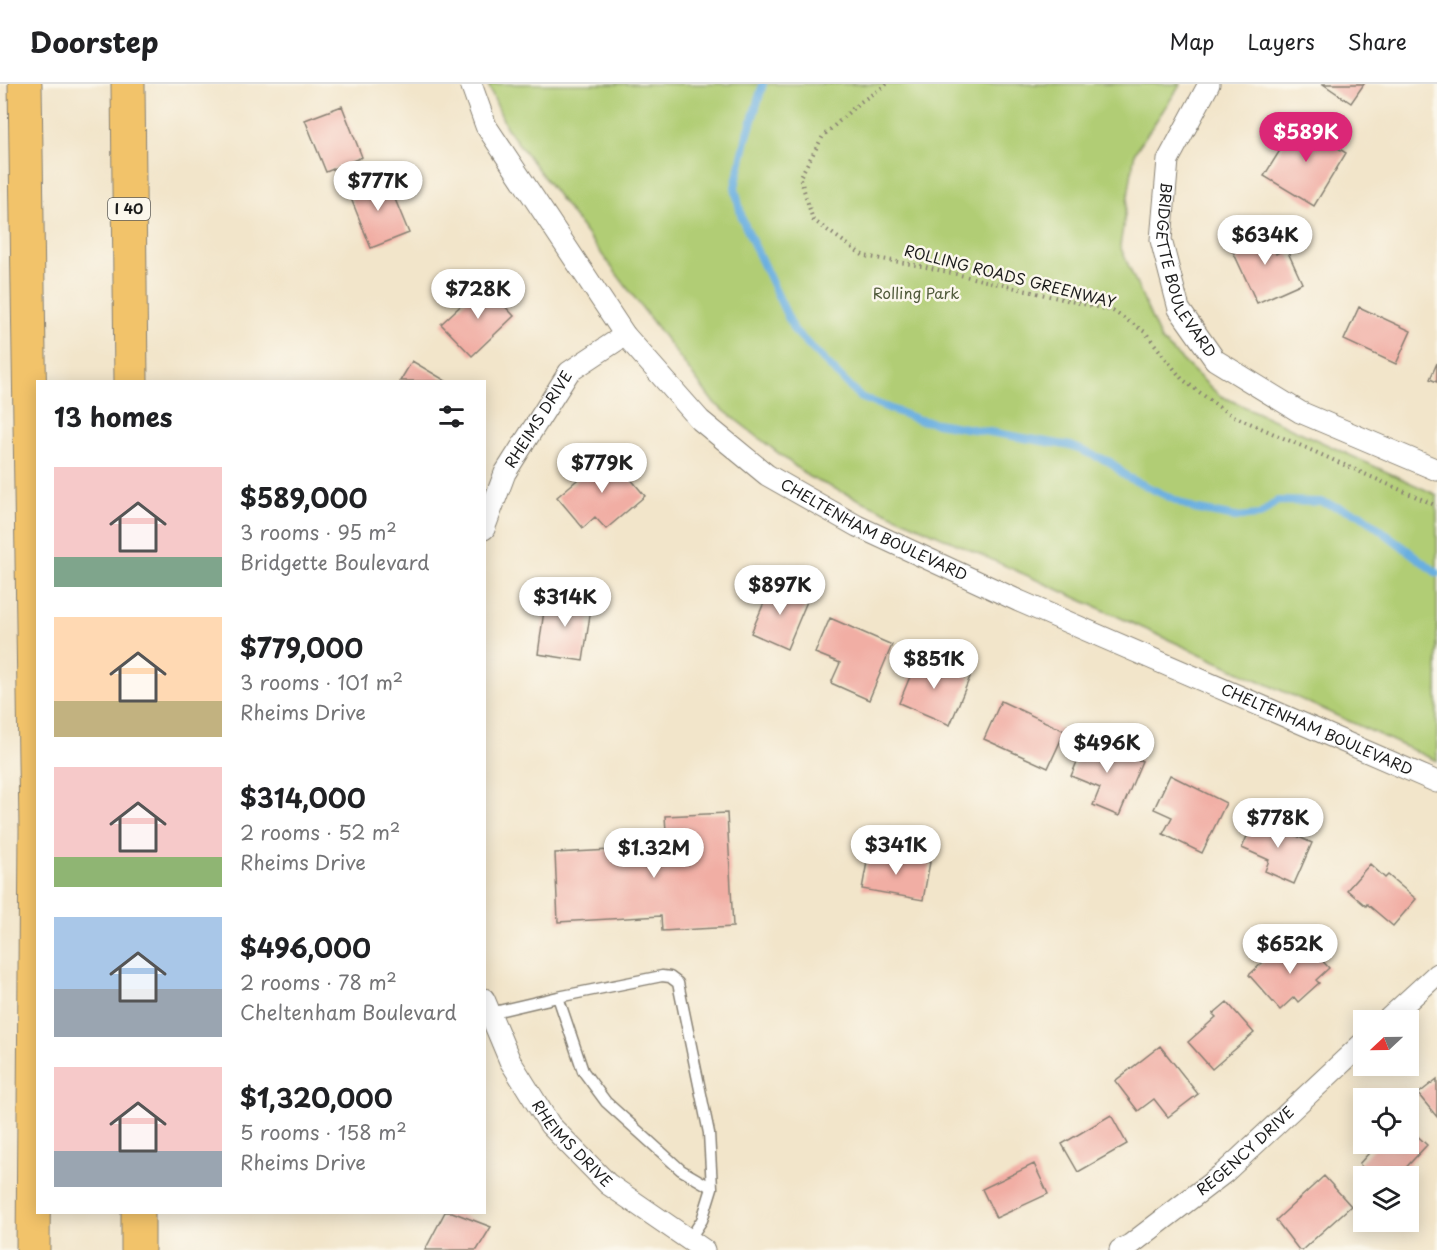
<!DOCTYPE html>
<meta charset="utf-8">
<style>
:root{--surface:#fff;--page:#f6f6f6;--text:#202124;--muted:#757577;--line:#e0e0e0;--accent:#db2777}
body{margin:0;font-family:"Playpen Sans",sans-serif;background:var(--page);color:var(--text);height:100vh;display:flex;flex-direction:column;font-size:22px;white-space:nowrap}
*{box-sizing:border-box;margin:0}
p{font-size:20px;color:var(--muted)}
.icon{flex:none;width:33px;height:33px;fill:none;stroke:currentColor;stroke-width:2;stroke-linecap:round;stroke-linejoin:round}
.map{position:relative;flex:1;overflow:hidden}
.panel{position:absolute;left:36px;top:296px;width:450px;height:834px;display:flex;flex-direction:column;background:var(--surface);border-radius:0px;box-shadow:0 3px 15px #0003}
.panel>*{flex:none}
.needle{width:39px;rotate:248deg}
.tools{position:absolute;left:1353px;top:926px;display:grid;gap:12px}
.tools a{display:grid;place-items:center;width:66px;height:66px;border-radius:0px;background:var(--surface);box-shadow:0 3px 15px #0003;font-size:30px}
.price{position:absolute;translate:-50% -51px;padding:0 14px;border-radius:21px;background:#fff;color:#222;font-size:20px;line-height:39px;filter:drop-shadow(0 2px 3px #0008)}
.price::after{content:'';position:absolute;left:50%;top:36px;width:18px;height:14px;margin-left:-9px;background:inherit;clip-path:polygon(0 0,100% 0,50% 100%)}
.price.current{background:var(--accent);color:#fff}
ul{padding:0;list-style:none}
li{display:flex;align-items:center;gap:18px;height:150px;padding:0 18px}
li span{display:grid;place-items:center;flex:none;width:168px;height:120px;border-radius:0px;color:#555}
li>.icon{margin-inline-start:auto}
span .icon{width:72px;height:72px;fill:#fffc;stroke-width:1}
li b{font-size:26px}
h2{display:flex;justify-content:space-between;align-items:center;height:72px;padding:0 18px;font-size:26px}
header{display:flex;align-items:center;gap:36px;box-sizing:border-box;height:84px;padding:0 30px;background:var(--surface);border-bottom:2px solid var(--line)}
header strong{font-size:28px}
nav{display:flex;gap:33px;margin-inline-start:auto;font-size:21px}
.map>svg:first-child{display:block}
.green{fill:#b1cd74;stroke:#667448;stroke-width:1.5}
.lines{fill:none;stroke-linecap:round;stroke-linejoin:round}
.stream{stroke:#69afe0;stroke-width:8}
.building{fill:#f1aea4}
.service-casing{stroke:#878073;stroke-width:13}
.minor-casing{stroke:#878073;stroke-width:23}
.motorway-casing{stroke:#878073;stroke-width:35}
.path{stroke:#878073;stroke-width:4;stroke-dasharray:1.5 4.5;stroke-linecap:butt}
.service{stroke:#fff;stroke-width:10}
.minor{stroke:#fff;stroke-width:21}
.motorway{stroke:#f2c36a;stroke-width:33}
.labels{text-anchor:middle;stroke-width:5;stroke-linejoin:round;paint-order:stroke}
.shield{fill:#fbf7ec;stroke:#5f5e5a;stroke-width:1.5}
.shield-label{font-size:14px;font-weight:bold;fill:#1c1c1c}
.street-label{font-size:15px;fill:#1c1c1c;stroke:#fbf7ec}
.park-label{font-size:15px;fill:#505a3b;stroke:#fbf7ec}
</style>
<header>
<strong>Doorstep</strong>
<nav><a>Map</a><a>Layers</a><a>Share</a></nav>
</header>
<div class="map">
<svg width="1437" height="1166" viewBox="0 0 1437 1166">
<rect width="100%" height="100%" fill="#fbf7ec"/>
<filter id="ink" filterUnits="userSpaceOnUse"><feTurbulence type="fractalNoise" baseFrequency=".0167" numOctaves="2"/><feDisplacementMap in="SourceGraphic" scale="12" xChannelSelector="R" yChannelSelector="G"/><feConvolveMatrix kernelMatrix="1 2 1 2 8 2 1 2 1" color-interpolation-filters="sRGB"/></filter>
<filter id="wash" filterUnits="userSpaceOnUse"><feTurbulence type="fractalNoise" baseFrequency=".008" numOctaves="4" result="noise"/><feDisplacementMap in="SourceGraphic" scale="24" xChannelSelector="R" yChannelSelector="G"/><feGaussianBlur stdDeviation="1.35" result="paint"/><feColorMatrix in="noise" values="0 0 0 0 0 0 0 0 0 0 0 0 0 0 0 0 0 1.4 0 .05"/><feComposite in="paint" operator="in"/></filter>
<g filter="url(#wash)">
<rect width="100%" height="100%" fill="#f2e5ca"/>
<!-- green -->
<path class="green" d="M488,0H1181L1135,68L1120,162L1161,256L1219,311L1437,411V677L809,393L713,318L506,43Z"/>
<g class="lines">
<!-- stream -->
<path class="stream" d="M763,0L746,56L735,103L742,135L794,246L860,313L919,336L1071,362L1110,378L1127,393L1194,425L1235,433L1260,431L1277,417L1321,418L1360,430L1437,489"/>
</g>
<g id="blocks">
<!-- building -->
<path class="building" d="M1323,0H1364L1351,19Z
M342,22L362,73L326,88L305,36Z
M1300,34L1332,54L1330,59L1346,69L1314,122L1264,92Z
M385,91L409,149L371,164L348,107Z
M1264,143L1276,170L1286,164L1302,199L1257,219L1229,159Z
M484,200L514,232L472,272L441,240Z
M1359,223L1411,247L1396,280L1344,256Z
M412,277L446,297H400Z
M1437,279V298L1430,295Z
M609,369L645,412L606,445L595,433L583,444L557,413Z
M772,500L808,515L787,565L751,549Z
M546,512L592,518L583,577L538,570Z
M830,534L892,561L869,616L831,599L840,579L815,569Z
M919,571L970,593L950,641L899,619Z
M1001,617L1065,647L1048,684L984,655Z
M1087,654L1142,677L1119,732L1093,721L1100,704L1071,692Z
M1170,691L1226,719L1202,769L1163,750L1172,733L1154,725Z
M727,729L733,843L662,847L661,832L558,838L555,769L667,763L665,732Z
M1255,733L1312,759L1294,800L1265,787L1269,776L1242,764Z
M869,767L930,778L923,816L862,805Z
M1370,780L1385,794L1388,791L1416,815L1393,842L1367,820L1366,822L1347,806Z
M1304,857L1329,884L1316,896L1319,899L1298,918L1294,913L1280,926L1249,891L1275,867L1283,877Z
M1227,918L1254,949L1212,985L1188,958L1216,933L1213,930Z
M1160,962L1198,1010L1168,1033L1154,1015L1138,1027L1115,997Z
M1437,995V1033L1418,1010Z
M1111,1031L1127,1060L1078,1088L1062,1060Z
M1408,1043L1427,1061L1398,1092H1372L1359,1080L1378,1059H1408Z
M1034,1080L1048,1110L996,1134L982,1105Z
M1324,1092L1351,1122L1302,1166H1299L1276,1136Z
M445,1128H452L491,1143L477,1166H425Z"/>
</g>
</g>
<g filter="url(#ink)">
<use href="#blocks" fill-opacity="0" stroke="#878073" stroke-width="1.5"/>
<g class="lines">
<defs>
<path id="service" d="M490,929L558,913L662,892L670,893L678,899L709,1049L712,1104L681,1086L606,1018L583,987L558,913
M689,1156L702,1136L712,1104"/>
<g id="minor">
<path id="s1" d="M471,0L486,42L625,251L700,336L767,391L857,442L1019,517L1437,698"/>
<path id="s2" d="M1209,0L1168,76L1161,156L1179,225L1215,276L1300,328L1437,386"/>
<path id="s3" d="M484,445L505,389L569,288L625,251"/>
<path id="s4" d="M484,915L510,977L550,1041L608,1100L704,1166"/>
<path d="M1387,936L1437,890"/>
<path id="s5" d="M1120,1166L1130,1161L1224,1089L1364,958"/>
</g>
<path id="motorway" d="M25,0L36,745L33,1166
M128,0L131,297
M138,1128V1166"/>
</defs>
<!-- service casing -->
<use href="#service" class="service-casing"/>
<!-- minor casing -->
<use href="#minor" class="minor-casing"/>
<!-- motorway casing -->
<use href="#motorway" class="motorway-casing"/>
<!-- path -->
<path class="path" d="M887,0L859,19L823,52L800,93L813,136L864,172L922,182L1113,227L1145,248L1182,295L1227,329L1437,422"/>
<!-- service -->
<use href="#service" class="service"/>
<!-- minor -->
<use href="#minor" class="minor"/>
<!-- motorway -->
<use href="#motorway" class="motorway"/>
</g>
</g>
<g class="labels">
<!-- shield labels -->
<rect class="shield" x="108" y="114" width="42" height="22" rx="4.5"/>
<g class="shield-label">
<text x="129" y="130">I 40</text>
</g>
<!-- street labels -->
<g class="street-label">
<text dy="5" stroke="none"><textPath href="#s2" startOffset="202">BRIDGETTE BOULEVARD</textPath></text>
<text transform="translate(1010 193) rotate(14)" y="5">ROLLING ROADS GREENWAY</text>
<text dy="5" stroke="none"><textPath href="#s3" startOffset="123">RHEIMS DRIVE</textPath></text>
<text dy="5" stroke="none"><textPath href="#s1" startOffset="616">CHELTENHAM BOULEVARD</textPath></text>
<text dy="5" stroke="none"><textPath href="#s1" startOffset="1102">CHELTENHAM BOULEVARD</textPath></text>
<text dy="5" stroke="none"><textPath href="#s4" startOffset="171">RHEIMS DRIVE</textPath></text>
<text dy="5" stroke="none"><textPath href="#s5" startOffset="160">REGENCY DRIVE</textPath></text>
</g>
<!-- park labels -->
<g class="park-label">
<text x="916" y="215">Rolling Park</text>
</g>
</g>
</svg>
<div class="tools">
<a><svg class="needle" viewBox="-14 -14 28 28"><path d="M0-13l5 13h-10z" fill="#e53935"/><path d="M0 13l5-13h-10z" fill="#757577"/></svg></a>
<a><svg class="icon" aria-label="locate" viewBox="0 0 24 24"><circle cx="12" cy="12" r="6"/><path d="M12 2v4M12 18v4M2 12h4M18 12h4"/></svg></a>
<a><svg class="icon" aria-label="layers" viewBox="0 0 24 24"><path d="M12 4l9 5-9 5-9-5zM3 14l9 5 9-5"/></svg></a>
</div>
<b class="price current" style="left:1306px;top:79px">$589K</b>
<b class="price" style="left:378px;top:128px">$777K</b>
<b class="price" style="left:1265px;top:182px">$634K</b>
<b class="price" style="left:478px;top:236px">$728K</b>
<b class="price" style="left:602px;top:410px">$779K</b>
<b class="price" style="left:780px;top:532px">$897K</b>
<b class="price" style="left:565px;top:544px">$314K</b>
<b class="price" style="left:934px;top:606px">$851K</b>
<b class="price" style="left:1107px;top:690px">$496K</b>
<b class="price" style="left:1278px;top:765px">$778K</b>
<b class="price" style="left:896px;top:792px">$341K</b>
<b class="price" style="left:654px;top:795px">$1.32M</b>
<b class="price" style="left:1290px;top:891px">$652K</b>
<section class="panel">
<h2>13 homes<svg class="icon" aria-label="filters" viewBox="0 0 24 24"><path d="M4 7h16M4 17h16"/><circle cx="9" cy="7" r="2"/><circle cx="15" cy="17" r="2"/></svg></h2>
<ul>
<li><span style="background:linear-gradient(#f6c9c9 75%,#7fa58c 0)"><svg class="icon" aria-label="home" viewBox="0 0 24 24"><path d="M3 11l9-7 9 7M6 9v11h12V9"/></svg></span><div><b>$589,000</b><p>3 rooms · 95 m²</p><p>Bridgette Boulevard</p></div></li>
<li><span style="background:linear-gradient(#ffd9b3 70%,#c2b280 0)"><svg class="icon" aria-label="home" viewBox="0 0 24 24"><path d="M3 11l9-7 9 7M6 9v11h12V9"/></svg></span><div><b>$779,000</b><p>3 rooms · 101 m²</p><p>Rheims Drive</p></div></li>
<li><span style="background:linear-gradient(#f6c9c9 75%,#8fb573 0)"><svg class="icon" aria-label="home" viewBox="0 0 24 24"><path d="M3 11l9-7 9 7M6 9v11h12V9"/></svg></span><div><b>$314,000</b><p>2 rooms · 52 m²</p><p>Rheims Drive</p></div></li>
<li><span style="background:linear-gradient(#a9c7e8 60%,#9aa5b1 0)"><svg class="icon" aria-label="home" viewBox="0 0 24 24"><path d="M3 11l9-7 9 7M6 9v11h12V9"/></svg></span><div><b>$496,000</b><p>2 rooms · 78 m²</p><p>Cheltenham Boulevard</p></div></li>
<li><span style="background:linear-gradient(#f6c9c9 70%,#9aa5b1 0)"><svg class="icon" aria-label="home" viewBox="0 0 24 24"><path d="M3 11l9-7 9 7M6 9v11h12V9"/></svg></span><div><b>$1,320,000</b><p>5 rooms · 158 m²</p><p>Rheims Drive</p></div></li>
</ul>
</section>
</div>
